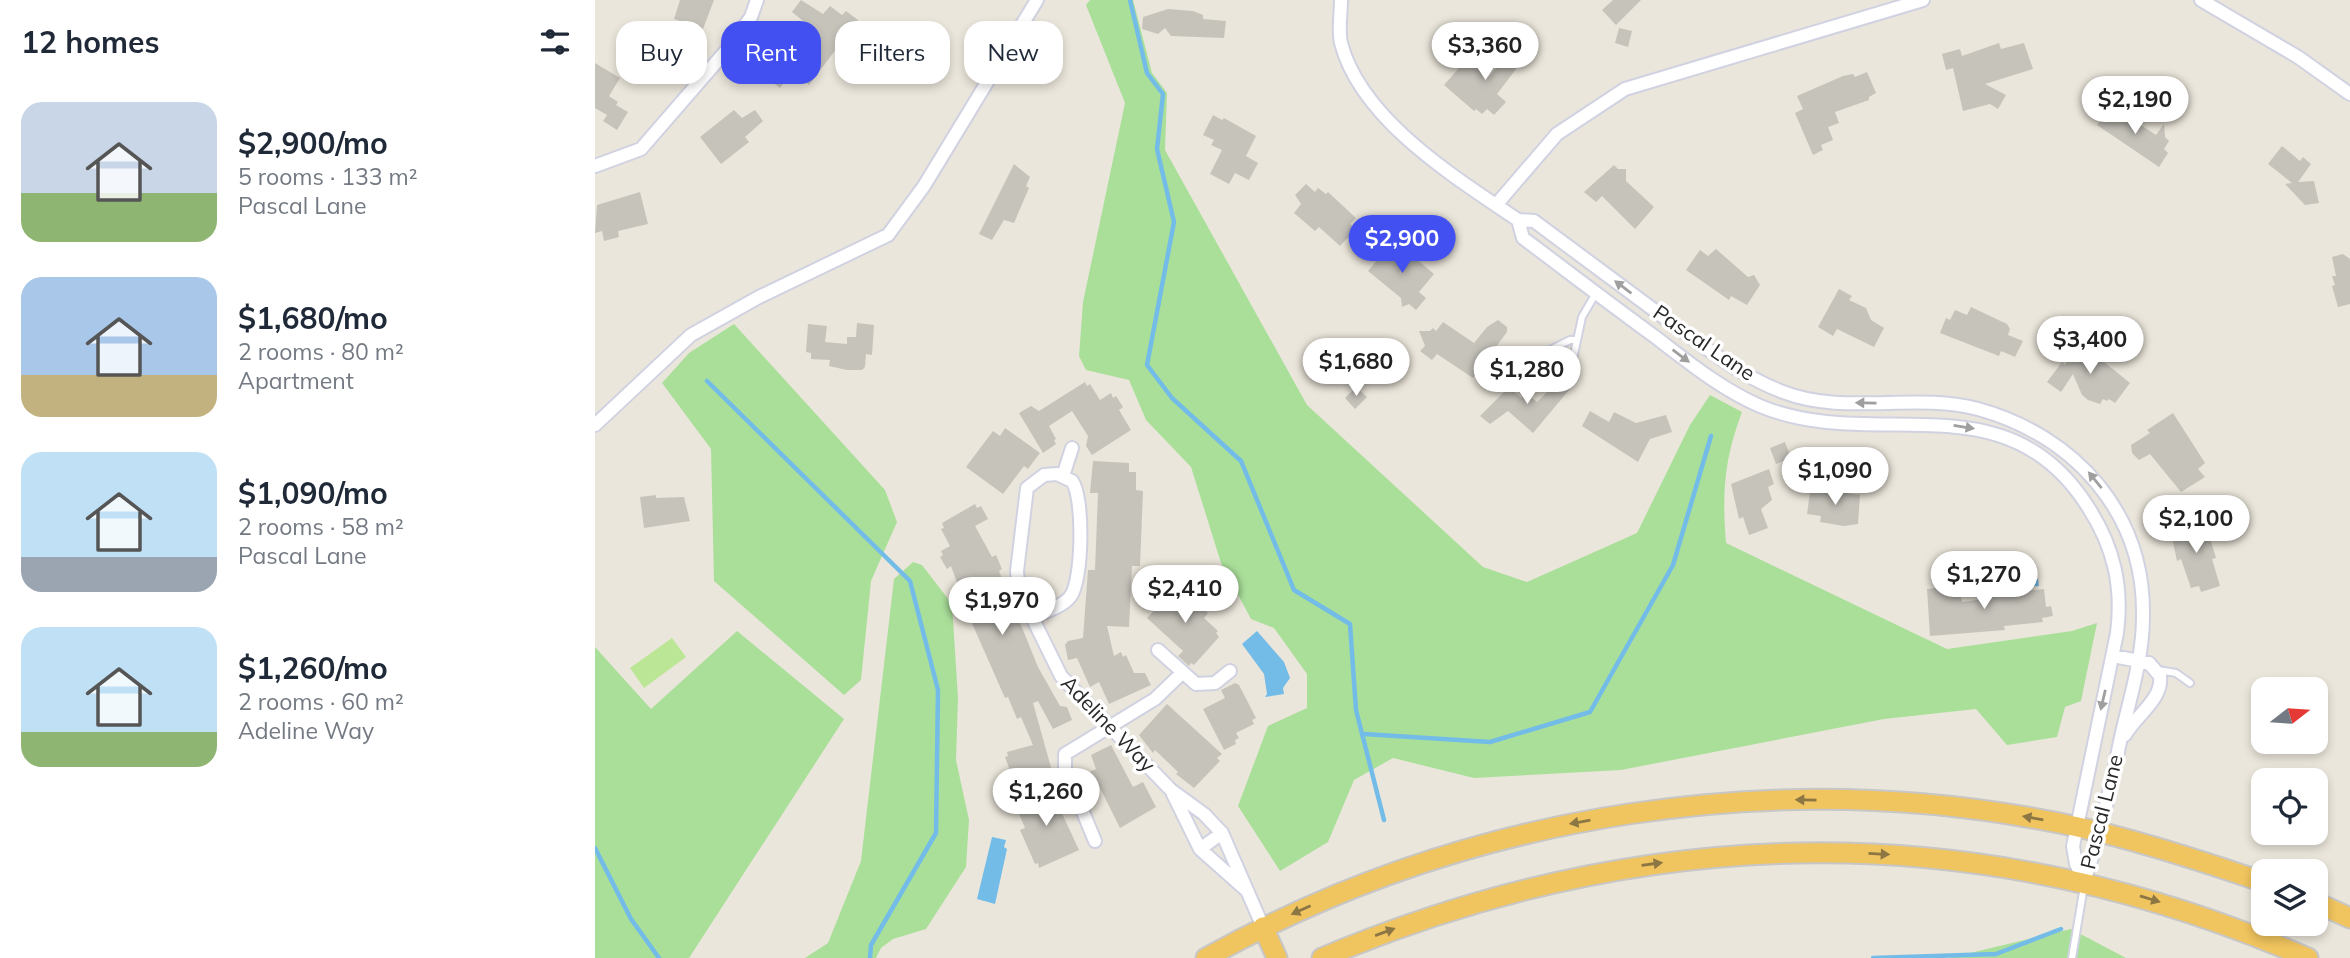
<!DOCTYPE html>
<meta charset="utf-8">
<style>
:root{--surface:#fff;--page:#f6f6f7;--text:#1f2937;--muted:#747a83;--accent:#4250f1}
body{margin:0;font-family:Mulish,sans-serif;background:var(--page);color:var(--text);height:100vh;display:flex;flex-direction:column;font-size:26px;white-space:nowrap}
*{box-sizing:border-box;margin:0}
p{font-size:23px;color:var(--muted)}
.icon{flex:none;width:38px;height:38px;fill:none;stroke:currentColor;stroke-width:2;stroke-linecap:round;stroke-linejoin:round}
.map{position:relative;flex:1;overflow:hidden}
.panel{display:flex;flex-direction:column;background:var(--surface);width:595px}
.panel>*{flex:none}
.guide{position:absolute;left:21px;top:21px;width:665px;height:63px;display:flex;gap:14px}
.needle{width:46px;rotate:73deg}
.controls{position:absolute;left:1656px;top:677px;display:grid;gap:14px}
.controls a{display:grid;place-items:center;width:77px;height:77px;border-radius:14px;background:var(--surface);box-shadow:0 4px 10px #0003;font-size:35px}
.price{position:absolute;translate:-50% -60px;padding:0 16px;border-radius:24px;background:#fff;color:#222;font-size:23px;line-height:46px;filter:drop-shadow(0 2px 4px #0008)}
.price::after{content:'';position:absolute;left:50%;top:42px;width:21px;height:16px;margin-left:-10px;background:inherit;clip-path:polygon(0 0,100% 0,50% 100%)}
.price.on{background:var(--accent);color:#fff}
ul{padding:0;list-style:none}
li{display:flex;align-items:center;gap:21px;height:175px;padding:0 21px}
li span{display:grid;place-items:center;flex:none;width:196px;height:140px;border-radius:21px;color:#555}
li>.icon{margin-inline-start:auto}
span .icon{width:84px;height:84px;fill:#fffc;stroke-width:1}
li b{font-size:30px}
h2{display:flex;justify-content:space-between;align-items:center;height:84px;padding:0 21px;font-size:30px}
.pill{padding:0 24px;border-radius:21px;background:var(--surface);box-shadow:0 4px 10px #0003;font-size:24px;line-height:63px}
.pill.on{background:var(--accent);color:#fff}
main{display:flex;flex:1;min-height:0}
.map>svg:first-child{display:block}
.green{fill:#aadf9a}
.pitch{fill:#bbe696}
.water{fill:#73bce8}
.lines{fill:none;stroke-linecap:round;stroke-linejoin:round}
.stream{stroke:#73bce8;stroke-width:4.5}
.building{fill:#c6c3bb}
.service-casing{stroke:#d1d2e1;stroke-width:10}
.minor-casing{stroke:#d1d2e1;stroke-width:16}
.trunk-casing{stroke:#c7c7c7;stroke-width:23}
.service{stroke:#fff;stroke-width:6}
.minor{stroke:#fff;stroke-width:12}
.trunk{stroke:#f0c45e;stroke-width:19}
.oneway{fill:#9f9f9f}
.oneway2{fill:#8c7644}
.labels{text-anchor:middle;stroke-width:7;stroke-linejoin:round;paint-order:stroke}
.street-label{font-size:21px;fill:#292929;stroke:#fff}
</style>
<main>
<section class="panel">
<h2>12 homes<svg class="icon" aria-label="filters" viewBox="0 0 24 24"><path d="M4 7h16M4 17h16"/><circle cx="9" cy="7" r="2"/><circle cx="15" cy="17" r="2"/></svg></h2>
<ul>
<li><span style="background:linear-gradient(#c9d6e8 65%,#8fb573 0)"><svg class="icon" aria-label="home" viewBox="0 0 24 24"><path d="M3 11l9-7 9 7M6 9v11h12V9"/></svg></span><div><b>$2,900/mo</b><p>5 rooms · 133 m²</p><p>Pascal Lane</p></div></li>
<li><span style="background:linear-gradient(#a9c7e8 70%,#c2b280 0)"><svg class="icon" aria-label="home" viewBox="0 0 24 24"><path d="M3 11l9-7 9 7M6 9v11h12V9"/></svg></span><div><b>$1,680/mo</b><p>2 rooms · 80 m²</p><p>Apartment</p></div></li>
<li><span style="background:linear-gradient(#bfe0f5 75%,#9aa5b1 0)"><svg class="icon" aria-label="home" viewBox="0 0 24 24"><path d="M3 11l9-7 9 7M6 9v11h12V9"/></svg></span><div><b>$1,090/mo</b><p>2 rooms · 58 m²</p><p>Pascal Lane</p></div></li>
<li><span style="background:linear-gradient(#bfe0f5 75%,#8fb573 0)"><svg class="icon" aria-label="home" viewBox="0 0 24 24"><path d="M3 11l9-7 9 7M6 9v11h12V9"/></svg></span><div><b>$1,260/mo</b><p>2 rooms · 60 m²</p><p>Adeline Way</p></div></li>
</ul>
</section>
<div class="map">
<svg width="1755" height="958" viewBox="0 0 1755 958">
<rect width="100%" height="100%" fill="#ebe6db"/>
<!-- green -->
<path class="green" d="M495,0H538L557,73L572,93L570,150L712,405L888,567L932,582L1042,533L1095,425L1115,395L1147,412C1129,460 1127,492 1131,543L1352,649L1477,631L1502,623L1486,701L1470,707L1462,737L1412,745L1381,709L1289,719L1026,770L879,778L798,758L759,780L733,842L685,871L643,806L673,726L712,708V674L679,628L656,619L626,563L596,467L551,420L534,380L491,370L484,356L488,302L530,103L491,5Z
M139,324L290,490L302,522L276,581L266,680L249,695L119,581L116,449L67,383L94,353Z
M318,562L327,565L357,604L363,698L361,760L374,820L371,867L331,929L298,939L286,948L281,958H210L233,943L266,861L299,579Z
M142,631L249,719L94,958H0V647L56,709Z
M1476,929L1531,958H1354Z"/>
<!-- pitch -->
<path class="pitch" d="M77,638L91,657L49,688L35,668Z"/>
<!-- water -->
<path class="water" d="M1396,568L1399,585L1443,579L1444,586L1380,591L1378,570Z
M662,631L689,662L695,678L688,688L689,694L670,697L672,694L669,674L647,644Z
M397,837L411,840L409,847L412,849L400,904L382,899Z"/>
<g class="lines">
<!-- stream -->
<path class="stream" d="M535,0L552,73L568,94L562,149L579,222L552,365L577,398L646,461L699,590L755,624L761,710L789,820
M112,381L315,581L343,690L341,833L276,945L275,958
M769,734L895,742L995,712L1078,565L1116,436
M0,848L36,919L64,958
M1278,958L1401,954L1466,929"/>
</g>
<!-- building -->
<path class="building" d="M85,0H119L108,29L79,19Z
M206,0L228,14L235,6L247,15L251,11L263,20L214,85L197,72L185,88L155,65L167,50L172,54L177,47L189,56L213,25L197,12Z
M1018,0H1046L1021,25L1007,10Z
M573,9L598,11L608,15V19L631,21L629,38L576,36L570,28L563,34L547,29L548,17Z
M1024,28L1037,31L1033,47L1020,43Z
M923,43L934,52L902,94L911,102L899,115L892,109L887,114L881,109L879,111L849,85L872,59L894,77Z
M1404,43L1406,49L1429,43L1438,69L1390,84L1411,95L1403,109L1395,104L1368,111L1358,68L1351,70L1347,54L1365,49L1367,56Z
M0,63L25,78L14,96L23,102L21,105L33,112L22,130L8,121L12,115L0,108Z
M1272,72L1281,93L1274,97V100L1240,112L1244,123L1233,127L1238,140L1226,145L1228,150L1218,155L1200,113L1208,109L1202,96L1248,76L1258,74L1260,77Z
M1515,105L1561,135L1569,124L1570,137L1574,141L1569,149L1573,153L1564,167L1502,125Z
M139,110L147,118L160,110L168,121L150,137L154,142L126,164L105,137Z
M618,115L627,120L629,118L661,136L651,156L663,163L654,180L640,173L634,184L615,174L627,150L616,145L619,140L608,135Z
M1687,146L1705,161L1708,157L1716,164L1703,182L1719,181L1724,203L1710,205L1690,184L1697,183L1673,164Z
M419,164L435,177L431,186L434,188L419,223L409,220L397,240L384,234Z
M1019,165L1023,169H1031V181L1059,207L1040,229L1007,196L1001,202L989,192Z
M711,184L720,192L723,188L731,194L733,192L761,218L755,224L761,229L745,246L724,227L720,231L699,213L706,204L700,195Z
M45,192L53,224L23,231L24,237L9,241L7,231L0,233L2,205Z
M799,240L839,274L824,292L831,298L821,310L814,304L807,307L806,298L773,271Z
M1121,249L1153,277L1159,275L1165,285L1152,305L1136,296L1134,300L1091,270L1105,250L1113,256Z
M1748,254L1755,259V304L1743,307L1737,286L1740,285L1737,276H1741L1737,257Z
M1244,289L1257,296L1254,300L1271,308L1276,320L1289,328L1279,347L1242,329L1238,336L1223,327Z
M1376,307L1412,324L1415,329L1413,335L1428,341L1420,357L1406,351L1404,356L1345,333L1351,318L1355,320L1360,310L1372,315Z
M903,320L912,327V332L878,378L842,354L837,360L825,351L830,346L824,331H835L838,328L841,331L848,322L879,343L892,327Z
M262,323L279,325L277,355L271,354L270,367L267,370H252L234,366L235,360L216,359V353L211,352L213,324L232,326L230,342L252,344V337H261Z
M1487,340L1505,353L1503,357L1535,383L1520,403L1514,399L1512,401L1508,399L1505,404L1493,400L1487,395L1478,374L1466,392L1452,382L1467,362L1470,365Z
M967,377L976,385L974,390L938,433L913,411L895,424L885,416L910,391H918L926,398L931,393L942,402Z
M490,382L492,386L495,384L505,400L516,393L518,398L521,396L528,407L524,410L536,430L497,455L491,446L493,436L477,411L454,426L461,439L459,440L461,444L448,453L424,413L436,406L444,411Z
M761,387L772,397L760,409L750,398Z
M995,411L1014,422L1019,412L1041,423L1071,415L1077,432L1055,439L1043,462L987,426Z
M1578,413L1610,463L1603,469L1610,477L1586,492L1555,454L1544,460L1537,453L1536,445L1555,433L1552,430Z
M410,428L445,453L433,469L429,466L408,494L371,467L398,431L405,436Z
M1190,442L1196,458L1181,464L1175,448Z
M498,461L534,463V472H541V490L548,491L545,566H537L534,627L512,626L519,656L526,652L528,657L531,655L539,673H550L556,685L514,704L504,682L495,687L482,658L473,660L470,645L473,641L488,638L493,570H500L503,493H495Z
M1174,469L1179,484L1173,487L1177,500L1166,509L1173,528L1154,535L1148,517L1144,519L1136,484Z
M1232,490L1265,495L1263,524L1249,526L1225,522L1226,516L1212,514L1215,492Z
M61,495V498L89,497L95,521L49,528L45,497Z
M380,504L382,508L386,506L393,519L380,526L397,557L401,555L407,569L404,571L443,667L465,706L472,707L477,720L458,729L443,701L438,703L457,771L450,773L418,779L410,757L413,756L412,752L438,745L426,717L422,719L413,697L410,698L376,621L356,566L352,569L345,557L348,555L346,551L355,546L346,529L349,528L347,523Z
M1602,520L1606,530L1612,528L1621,558L1617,559L1625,586L1606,592L1604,586L1596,588L1586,559L1582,561L1576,533L1581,527Z
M1352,587L1353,593L1365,591L1367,602L1396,598V594L1449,589L1451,607L1456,606L1458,616L1447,618L1448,622L1409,626L1410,630L1335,636L1332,589Z
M581,588L584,591L586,588L613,613L609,618L623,631L621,633L624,637L599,665L596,663L594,666L583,656L588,651L552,618Z
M640,683L644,685L661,718L657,720L659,724L641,733L644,738L640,740L641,744L629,750L608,709L630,698L626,690Z
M572,704L627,754L622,758L625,761L599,788L581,774L583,772L560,750L558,753L544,735Z
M516,745L538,787L548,782L561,807L525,828L503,784L492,790L485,776L501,769L496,755Z
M462,786L470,804L464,807L484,850L444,868L443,863L440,864L425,830L430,828L420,804Z"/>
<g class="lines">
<defs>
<path id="service" d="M982,340H975L955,350L953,357L961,366L968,368L977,364L987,317L1001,293
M1563,670L1581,673L1595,683
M1477,958L1489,886"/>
<path id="minor" d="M746,0C746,13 743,30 746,43C766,120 861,178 923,220L939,221C982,253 1024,284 1067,316C1106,344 1143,375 1188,392C1250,416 1320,392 1383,409C1480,436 1550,513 1548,617C1548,657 1535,698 1526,737C1516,785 1506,834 1489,881
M1606,0L1703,57L1755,94
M0,166L46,149L130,52L156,17L162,0
M901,205L962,134L1030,89L1328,0
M923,220L928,238C972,271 1015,304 1059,336C1093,362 1126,389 1165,406C1281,454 1410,376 1493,507C1519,547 1528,587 1522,633L1478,846L1481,864L1489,881
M0,425L96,335L164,297L293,235L329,186L442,0
M468,476L477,448
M437,617C449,612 467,607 475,597C488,582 489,496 477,481L462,474L449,475L432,488L422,571L423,583L437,617L466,676L576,790L609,814L627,833L668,927
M563,650L601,684L620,683L635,671
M1518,656L1554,663L1565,676C1568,700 1540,716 1530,735
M578,794L605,849L650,889
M500,841L470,769V754L560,699L587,673
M605,849L627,833"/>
<path id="trunk" d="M1720,902L1755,918
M668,927L682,958
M611,958C873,812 1189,763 1483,827C1546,841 1607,861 1668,882
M727,958C1056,820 1384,815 1713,958"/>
</defs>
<!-- service casing -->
<use href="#service" class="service-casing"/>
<!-- minor casing -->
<use href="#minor" class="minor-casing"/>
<!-- trunk casing -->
<use href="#trunk" class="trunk-casing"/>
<!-- service -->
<use href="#service" class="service"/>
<!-- minor -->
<use href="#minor" class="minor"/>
<!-- trunk -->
<use href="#trunk" class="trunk"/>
</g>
<!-- one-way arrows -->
<defs><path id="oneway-solid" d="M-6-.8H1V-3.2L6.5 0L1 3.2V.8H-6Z" transform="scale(1.75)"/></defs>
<g class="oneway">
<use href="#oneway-solid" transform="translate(1028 287) rotate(-143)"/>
<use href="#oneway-solid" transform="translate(1086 356) rotate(37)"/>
<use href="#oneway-solid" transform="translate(1271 403) rotate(-179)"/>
<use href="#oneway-solid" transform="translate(1369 427) rotate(9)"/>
<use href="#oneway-solid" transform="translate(1500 480) rotate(-129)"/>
<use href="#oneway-solid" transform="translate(1508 700) rotate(103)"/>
</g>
<g class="oneway2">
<use href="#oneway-solid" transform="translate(1211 800) rotate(-179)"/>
<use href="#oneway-solid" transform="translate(1438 818) rotate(-170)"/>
<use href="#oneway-solid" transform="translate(985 822) rotate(170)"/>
<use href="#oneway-solid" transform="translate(1284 854) rotate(3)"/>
<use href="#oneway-solid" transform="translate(1057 864) rotate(-8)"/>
<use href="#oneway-solid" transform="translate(1555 899) rotate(17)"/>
<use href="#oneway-solid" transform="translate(706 910) rotate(156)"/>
<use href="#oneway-solid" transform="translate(790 932) rotate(-20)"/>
</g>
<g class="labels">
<!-- street labels -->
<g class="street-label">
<text transform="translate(1109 343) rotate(34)" y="7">Pascal Lane</text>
<text transform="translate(513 724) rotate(46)" y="7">Adeline Way</text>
<text transform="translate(1507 812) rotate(-76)" y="7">Pascal Lane</text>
</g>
</g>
</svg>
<div class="controls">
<a><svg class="needle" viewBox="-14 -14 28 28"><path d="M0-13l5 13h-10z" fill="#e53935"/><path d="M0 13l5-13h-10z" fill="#747a83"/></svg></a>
<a><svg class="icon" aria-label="locate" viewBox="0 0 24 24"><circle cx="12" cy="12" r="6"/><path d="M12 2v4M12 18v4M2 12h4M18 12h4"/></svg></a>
<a><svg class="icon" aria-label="layers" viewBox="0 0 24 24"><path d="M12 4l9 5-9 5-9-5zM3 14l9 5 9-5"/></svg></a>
</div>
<b class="price" style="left:890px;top:82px">$3,360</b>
<b class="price" style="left:1540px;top:136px">$2,190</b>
<b class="price on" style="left:807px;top:275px">$2,900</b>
<b class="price" style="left:1495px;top:376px">$3,400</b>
<b class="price" style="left:761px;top:398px">$1,680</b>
<b class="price" style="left:932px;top:406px">$1,280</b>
<b class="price" style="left:1240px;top:507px">$1,090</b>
<b class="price" style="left:1601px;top:555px">$2,100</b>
<b class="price" style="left:1389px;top:611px">$1,270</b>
<b class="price" style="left:590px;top:625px">$2,410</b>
<b class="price" style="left:407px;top:637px">$1,970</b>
<b class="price" style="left:451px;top:828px">$1,260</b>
<div class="guide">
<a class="pill">Buy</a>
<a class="pill on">Rent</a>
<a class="pill">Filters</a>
<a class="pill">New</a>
</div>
</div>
</main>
